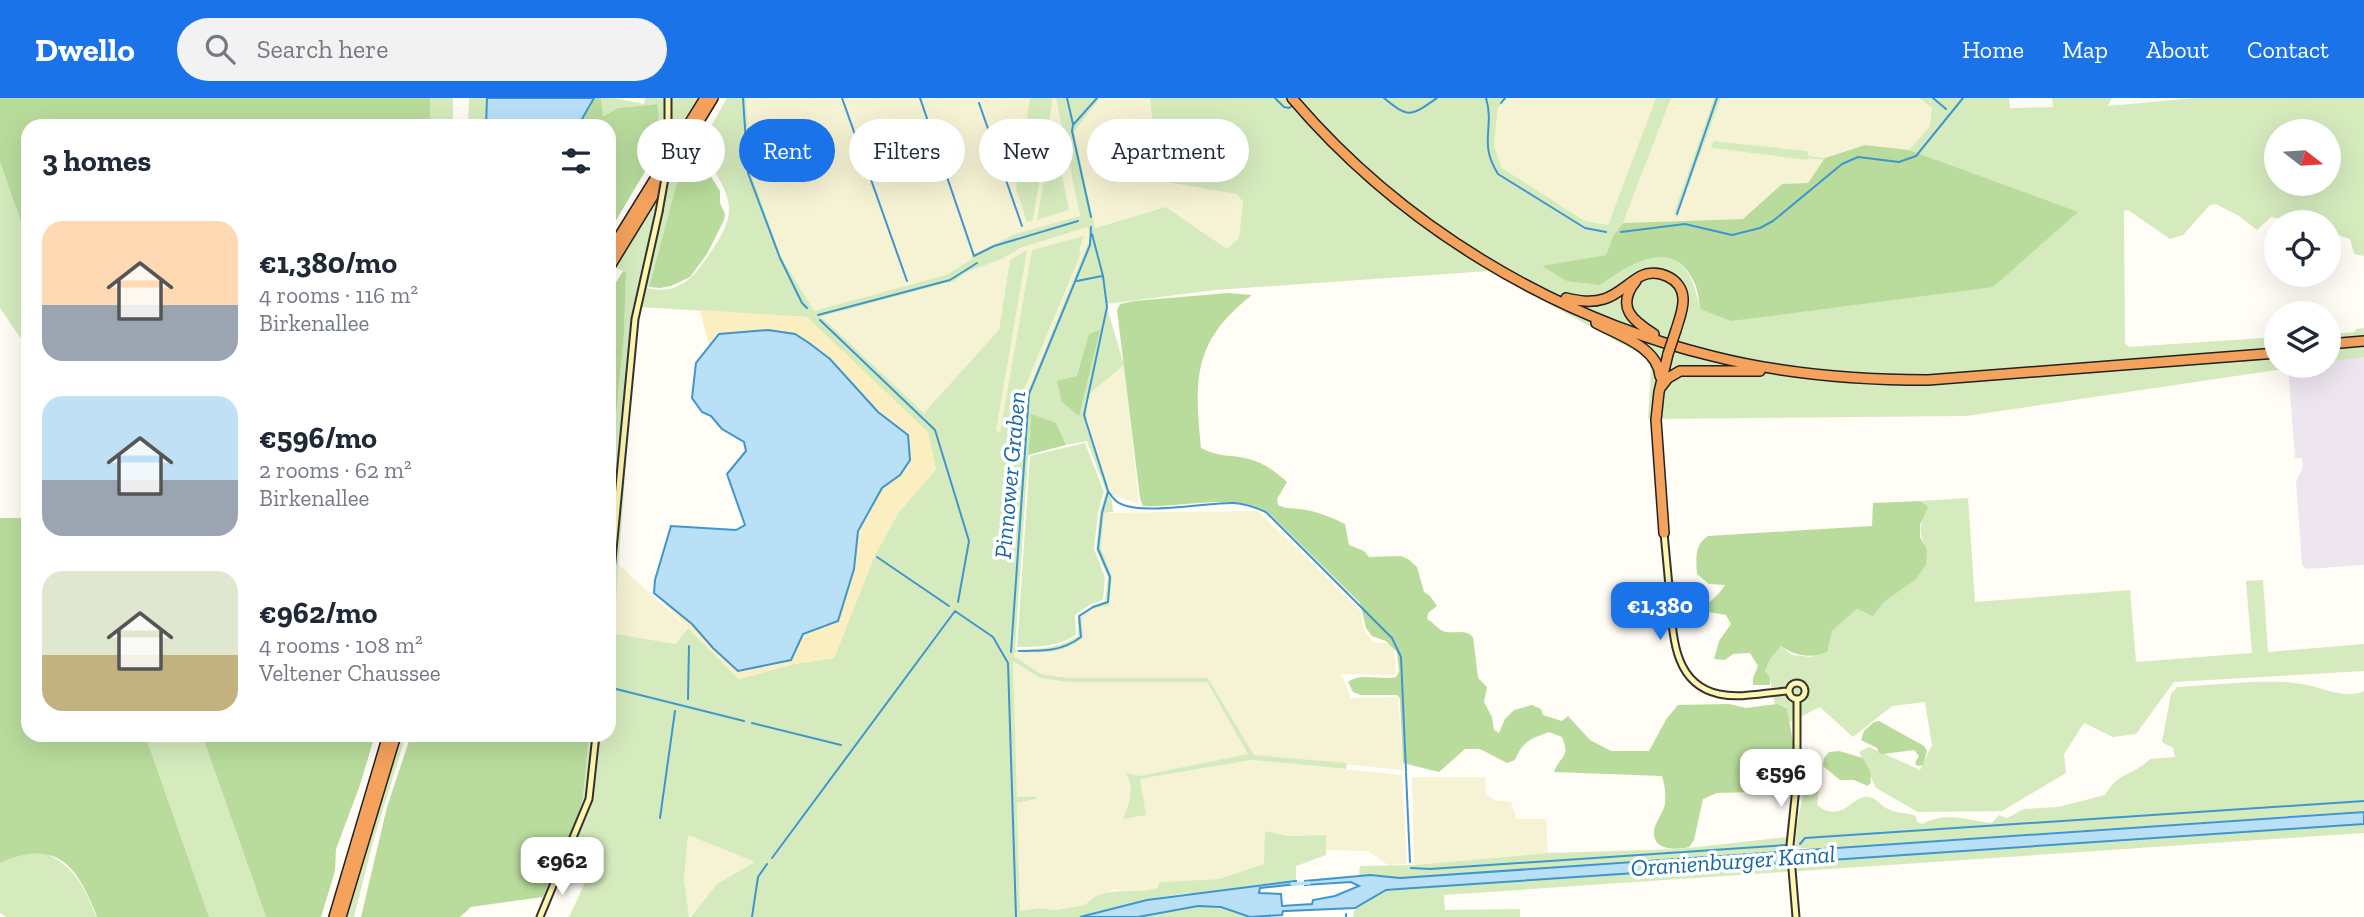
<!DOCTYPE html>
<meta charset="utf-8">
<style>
:root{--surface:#fff;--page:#f2f2f3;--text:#1f2937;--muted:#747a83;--accent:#1a73e8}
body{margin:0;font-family:"Zilla Slab",serif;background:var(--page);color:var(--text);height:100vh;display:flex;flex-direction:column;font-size:26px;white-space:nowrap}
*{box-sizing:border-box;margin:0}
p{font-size:23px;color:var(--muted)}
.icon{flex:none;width:38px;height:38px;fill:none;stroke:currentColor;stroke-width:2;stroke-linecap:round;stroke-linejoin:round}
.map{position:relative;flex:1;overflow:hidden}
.details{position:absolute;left:21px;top:21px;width:595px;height:623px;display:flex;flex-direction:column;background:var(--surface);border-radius:21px;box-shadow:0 7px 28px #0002}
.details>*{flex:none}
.top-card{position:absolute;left:637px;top:21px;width:665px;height:63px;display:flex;gap:14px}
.needle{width:46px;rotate:107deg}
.tools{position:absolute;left:2264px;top:21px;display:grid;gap:14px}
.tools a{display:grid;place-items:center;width:77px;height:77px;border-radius:50%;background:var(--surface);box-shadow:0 7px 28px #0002;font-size:35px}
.price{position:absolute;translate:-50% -60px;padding:0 16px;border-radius:14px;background:#fff;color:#222;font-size:23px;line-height:46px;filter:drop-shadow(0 2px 4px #0008)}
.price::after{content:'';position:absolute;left:50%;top:42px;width:21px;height:16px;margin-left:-10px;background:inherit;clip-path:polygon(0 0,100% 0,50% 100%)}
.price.selected{background:var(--accent);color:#fff}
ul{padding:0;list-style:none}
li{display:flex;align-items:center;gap:21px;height:175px;padding:0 21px}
li span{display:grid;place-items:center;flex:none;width:196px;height:140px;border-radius:21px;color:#555}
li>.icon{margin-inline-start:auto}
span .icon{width:84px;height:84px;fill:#fffc;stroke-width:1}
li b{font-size:30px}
h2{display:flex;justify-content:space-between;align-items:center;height:84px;padding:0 21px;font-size:30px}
.tag{padding:0 24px;border-radius:32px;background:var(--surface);box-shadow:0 7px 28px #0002;font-size:24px;line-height:63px}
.tag.selected{background:var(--accent);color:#fff}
header{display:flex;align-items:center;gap:42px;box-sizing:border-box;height:98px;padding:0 35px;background:var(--accent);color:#fff}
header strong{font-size:33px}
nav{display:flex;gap:38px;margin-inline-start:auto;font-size:24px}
.search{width:490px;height:63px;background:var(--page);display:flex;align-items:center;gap:18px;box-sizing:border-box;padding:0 24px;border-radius:38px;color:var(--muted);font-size:26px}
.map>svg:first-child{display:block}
.industrial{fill:#eee6ef}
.farmland{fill:#f6f3d4}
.green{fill:#d5ebbd;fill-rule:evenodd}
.forest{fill:#b9dc9c}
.sand{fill:#fbeec1}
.water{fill:#b9e0f7;stroke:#3f96cf;stroke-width:2}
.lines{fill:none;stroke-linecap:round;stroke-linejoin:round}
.stream{stroke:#3f96cf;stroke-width:2}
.canal{stroke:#b9e0f7;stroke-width:3.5}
.secondary-casing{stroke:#333;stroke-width:9}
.highway-casing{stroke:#222;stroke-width:12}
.secondary{stroke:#fff6b0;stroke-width:5}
.highway{stroke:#f5a25d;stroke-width:9}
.secondary-bridge-casing{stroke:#333;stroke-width:9;stroke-linecap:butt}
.highway-bridge-casing{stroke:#222;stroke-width:12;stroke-linecap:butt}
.secondary-bridge{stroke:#fff6b0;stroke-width:5}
.highway-bridge{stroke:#f5a25d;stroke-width:9}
.labels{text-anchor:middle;stroke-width:7;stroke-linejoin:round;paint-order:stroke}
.water-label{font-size:24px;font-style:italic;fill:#1768a6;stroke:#fff}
</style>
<header>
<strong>Dwello</strong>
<div class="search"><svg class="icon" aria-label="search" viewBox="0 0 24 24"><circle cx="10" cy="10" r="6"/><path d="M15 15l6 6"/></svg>Search here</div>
<nav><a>Home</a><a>Map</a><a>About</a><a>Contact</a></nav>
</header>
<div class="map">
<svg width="2364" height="819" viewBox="0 0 2364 819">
<rect width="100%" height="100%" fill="#fffdf5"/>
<!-- industrial -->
<path class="industrial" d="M2364,255V467L2307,471L2302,467L2296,383L2303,369L2302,360H2295L2288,268H2329V258Z"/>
<!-- farmland -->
<path class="farmland" d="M746,0H1056L1080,118L1015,136L972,158L973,161L946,177L814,214L781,159L750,73Z
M1100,0H1150L1157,75L1166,84L1238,96L1243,104L1239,140L1227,151L1166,109L1095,130L1074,34Z
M1508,0H1656L1608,127L1585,123L1502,70L1494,47L1498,10Z
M1671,0H1714L1674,115L1677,120L1721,0H1919L1932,10L1930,28L1909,52L1865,47L1825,60L1808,58L1807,53L1714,43L1824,62L1808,85L1782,86L1743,121L1623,125Z
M1087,128L1091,139L1027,296L1023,346L951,310L925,317L825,222L817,219L954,183L967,174L1004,160L1020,150Z
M1124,267L1139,406L1112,397L1098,361L1086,317L1088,297Z
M1258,413L1360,512L1364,532L1373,544L1394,546L1396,577L1341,576L1351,600L1398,599L1403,672L1254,657L1208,580H1068L1041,576L1014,558V554H1050L1083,540L1082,519L1093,511L1108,507L1111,478L1101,451L1104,415Z
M619,467L688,530L677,546L614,537Z
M1013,563L1040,580L1067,584H1207L1249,656L1139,678L1126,676L1131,687V695L1124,720L1140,681L1251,662L1402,677L1407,766L1388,767L1368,753L1326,752L1325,737L1288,738L1265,733V766L1219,781L1160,784L1157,790L1148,793L1130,795L1115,791L1090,801L1085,807L1056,812L1038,810L1020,813L1017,705L1035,701L1034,697L1017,700Z
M1412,679H1485L1486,696L1494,702L1511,704L1517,721H1546L1548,755L1414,767Z
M688,737L755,764L717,786L691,819L686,808L684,782Z"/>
<!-- green -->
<path class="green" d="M430,0H453V28H430Z
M469,0H487L486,28H468Z
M601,0H614L644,6L645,0H698L651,74C652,62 656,62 659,52C664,39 658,20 656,6L618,10L602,18Z
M727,0H746L750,73L781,159L814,213L946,177L972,161L971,158L1015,136L1080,118L1056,0H1100L1074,34L1095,130L1166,109L1227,151L1239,140L1243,104L1237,96L1166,84L1157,75L1150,0H1508L1498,10L1494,47L1502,70L1585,123L1608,127L1656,0H1671L1623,125L1613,138L1606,157L1544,168C1559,169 1610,176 1620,172C1627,170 1633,165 1640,162C1682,150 1693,176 1700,211L2077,115L1909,52L1930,28L1932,10L1919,0H2009L2010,10L2053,9L2052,0H2112L2108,8L2195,0H2364V158L2354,156L2350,141L2329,134V124H2293L2271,119L2257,132L2239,118L2216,106L2210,107L2183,137L2170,141L2128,112L2124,113L2125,245L2129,249L2277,239V268H2304L1966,318L1648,321L1651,271L1644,258L1489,173L1215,192L1106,206L1124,267L1088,297C1079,338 1111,374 1113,414L1104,415L1101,450L1112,478L1109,507L1093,511L1082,519L1083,540C1059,558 1043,554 1015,554L1014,558L1041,576L1068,580H1208L1254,657L1347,665L1346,671L1251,662L1140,681L1146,717L1123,721C1129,705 1136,689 1125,675L1139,678L1248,656L1207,584H1067L1040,580L1013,563L1017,699L1036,698L1035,701L1017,705L1020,813L1038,810L1056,812L1085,807C1104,785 1133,798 1157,790L1160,784L1219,781L1264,766L1265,733L1288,738L1326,737V757L1296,768V783L1258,787L1226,793L1181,796L1145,802L1080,819H691L717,786L755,764L688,737L684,782L689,819H569L589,776L559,765L576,724L583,700L589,637H609L611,386L609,385V371L611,370L624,236L626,174L616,170L671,79L677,84L649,189H643C678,199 694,180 712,152C722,137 732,122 728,103C724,81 705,65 702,44ZM2277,33H2329V86H2277ZM1087,129L1091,138L1027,296L1023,346L1020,344L1023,294L1081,155L1079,153L1084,138L1032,152L1000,335L996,332L1027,152L1010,162L999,232L925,314L926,317L825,222L819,219L954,183L967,174L1004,160L1020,150ZM639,209L807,219L936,371L898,415L874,459L834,560L794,566L739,581L688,530L676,546L614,536L634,243ZM1031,317L1055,325L1066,347L1087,343L1106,393L1100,414L1096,451L1108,479L1105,503L1092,508L1078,518V538C1058,551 1038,551 1015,552Z
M1030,0H1052V5L1033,122L1027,124L1016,91Z
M1714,0H1721L1677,120L1674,115Z
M1053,31L1069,112L1037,122Z
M1714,43L1807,53L1809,58L1825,60L1824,62L1808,60L1807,62L1712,50L1711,48Z
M0,64L28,144V251L0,210Z
M2364,230V259L2329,264V236L2355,234L2356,231Z
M1085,345L1104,394L1098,414L1094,451L1105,479L1103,502L1091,506L1075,517L1076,537C1057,549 1039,549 1017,549L1030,358Z
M1968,400L1975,504L2130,492L2136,564L2252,555L2246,483L2263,482L2268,554L2364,546V573L2174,584L2136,636L2113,639L2084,625L2064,656L2066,675L2002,713L1918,714L1876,690L1859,654L1869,649L1920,672L1932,647L1925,604L1892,608L1853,639L1820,609L1788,625L1775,608L1770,580L1765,573L1770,561L1781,548L1792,557L1812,559L1832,533L1857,511L1873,517L1883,505L1915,482L1927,451C1917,433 1920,428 1927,409L1920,403Z
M2251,584C2267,584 2286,583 2302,586C2322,589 2344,602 2364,593V713L1811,751L1795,749L1797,726L1808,672L1814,670L1820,683L1817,707C1843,727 1852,696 1869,699C1877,700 1881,708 1888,711C1897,716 1907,714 1916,718L1917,724L1922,726C1946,713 1966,722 1992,725L1999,717L2007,720L2024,711L2058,709L2105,697C2119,673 2133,678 2150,661L2175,659L2173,650L2162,644L2171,596L2177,589Z
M145,637H202L266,819H209Z
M402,637H406L373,744L354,819H346Z
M2364,726V735L1444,797L1445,812L1520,811V819H1353L1355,810L1386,792L1399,791Z
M1787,739V754L1400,780L1359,777L1360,768L1414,767L1548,755L1679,751Z
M45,755C75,769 85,789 96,819H6L0,815V765L22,756Z
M1198,808L1221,809L1250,819H1138Z"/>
<!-- forest -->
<path class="forest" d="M0,0H430V28H28V144L0,64Z
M593,0H601L603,18L618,10L657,6L660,33L659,50L609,134V28H578L591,8Z
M1865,47L1909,52L2078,114L1993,189L1731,223L1700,211C1699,202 1698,192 1694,184C1673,138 1629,166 1600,187L1567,183L1542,168L1606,157L1613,138L1623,125L1743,121L1782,86L1808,85L1825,60Z
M698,58L720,93V105L725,116L724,122L707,156L690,179L671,188L660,190L649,189L677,84L692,59Z
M623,173L626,174L624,236L611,370L609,371V196Z
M1228,195L1252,197C1193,243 1194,281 1201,350C1221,360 1230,356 1249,361C1263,364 1277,375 1287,384L1277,401L1278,407C1286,411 1292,410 1300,411C1316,413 1331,419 1345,426L1349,447L1364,453L1369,459L1401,458L1408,461L1417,469L1424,494L1430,498L1437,508L1428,515L1427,521C1433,524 1436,529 1441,532C1451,538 1464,529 1473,539L1478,580L1487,589L1484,604L1492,619L1494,632L1499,635L1505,621L1514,612L1532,607L1541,611L1543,617L1562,623L1568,618L1590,642L1611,653H1649L1667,620L1678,607L1729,606L1746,610L1777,606L1787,611L1794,649V677L1779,678L1763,690L1751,694L1717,695L1703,701L1694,742L1689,749C1677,752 1652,753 1654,733C1655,724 1663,716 1665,706C1666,696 1665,688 1662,678L1554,674C1560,657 1571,661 1562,639L1549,634C1530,641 1523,643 1515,662L1507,665L1480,651H1465L1439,674L1403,665L1400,601L1397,597H1361L1353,594L1348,584C1361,574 1381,583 1396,579L1399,573L1397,554L1386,543L1372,538L1366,530L1360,505L1267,413C1228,395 1184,410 1143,408L1140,400L1117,212L1120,206L1134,203Z
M1100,232L1079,318L1062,304L1057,283L1077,278L1089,236Z
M1031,316L1056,325L1066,347L1028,357Z
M1920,403L1928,409L1920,427V439L1927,451L1926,467L1915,482L1883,505L1873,518L1857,511L1832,533L1827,554C1809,560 1797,559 1781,548L1770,561L1765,573L1770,580V587H1753V580L1758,568L1750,555L1733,556L1725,562L1714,561L1719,543L1731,526L1726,517L1703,513C1708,503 1719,498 1725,487L1709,486L1697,476C1696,462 1694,447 1708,438L1872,428L1873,405Z
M0,420H28V637H145L209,819H97C77,767 57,740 0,765Z
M1879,623L1924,648L1927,653L1923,667L1917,668L1915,665L1919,658L1914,652L1883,656L1879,655L1877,650L1861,642L1864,633L1874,624Z
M202,637H375L360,687L336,751L335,773L321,819H266Z
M411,637H589L583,700L576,724L543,799L471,809L460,819H361L387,709Z
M1839,653L1863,660L1870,673L1871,684L1868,688L1854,682H1840L1823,668L1824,660L1829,654Z"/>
<!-- sand -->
<path class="sand" d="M700,212L807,219L928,334L936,371L898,415L874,459L834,560L794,566L739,581L654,495L692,526L713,550L738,573L791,562L803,536L854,471L858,433L882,390L900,377L908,337L878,314L830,261L795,236L768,232L719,236L709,248Z"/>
<!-- water -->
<path class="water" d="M487,0H594L578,28H486Z
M768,232L795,236L809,245L830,261L878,314L908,337L910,362L900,377L882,390L858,433L854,471L838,523L803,536L791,562L738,573L713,550L692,526L654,495L655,482L671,428L736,432L745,427L727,376L746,353L744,344L722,331L711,318L702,314L692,300L696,265L719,236Z
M2364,714V726L1399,791L1386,792L1355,810L1286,813H1283L1282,817L1250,819L1221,809L1198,808L1138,819H1080L1147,802L1296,783V786L1260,790L1259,795L1281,796L1282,808L1312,806L1313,802L1335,798L1359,788L1351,784L1305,787V783L1370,777L1400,780Z"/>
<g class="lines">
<!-- stream -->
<path class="stream" d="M743,0L748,75L780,160L802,205L807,210
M842,0L907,183
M920,0L974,158L994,148L1078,123
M1067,0L1073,26
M1275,0L1284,9L1289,10L1292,8
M1384,0C1409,21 1411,18 1437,0
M1486,0C1495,31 1478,44 1498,76L1585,130L1606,134
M1933,0L1946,11
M979,5L1022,128
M1501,5L1505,0
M1677,116L1717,0
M1091,119L1072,33L1073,27L1097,0
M1621,134L1685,126L1732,137L1760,130L1773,123L1842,66L1858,59L1899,64L1916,58L1963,0
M1092,136L1103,178L1107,209L1084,317L1108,393C1110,396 1112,399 1115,402C1133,420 1207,404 1234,405C1245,406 1255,409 1266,414L1392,540L1401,559L1406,673
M1077,183L1102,178
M818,217L950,182L977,165
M820,222L935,332L969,443L958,504
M877,459L949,508
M1019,553C1042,553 1061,554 1081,539L1079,518L1093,509L1108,504L1110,479L1098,451L1102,415L1108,394
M1011,554L1029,296L1090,147L1091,129
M612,590L744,623
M688,601L689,548
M752,625L841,647
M1406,675L1410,764
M660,720L675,613
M1800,746L1805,740L2364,703
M772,760L955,513L993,539L1008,565L1016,819
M1411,770L1430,771L1787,747
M752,819L758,779L767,766
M1346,819V816"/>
<!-- canal -->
<path class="canal" d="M1292,786L1309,785"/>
<defs>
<path id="secondary" d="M668,0V27
M1664,435C1666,456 1668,478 1670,499C1673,537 1673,586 1719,596C1742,601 1766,594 1789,593
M609,494L635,221L659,114
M1789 593a8 8 0 1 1 16 0a8 8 0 1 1-16 0Z
M540,819L589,701L596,637
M1796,819L1790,747L1797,680V601"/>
<path id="highway" d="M1292,0C1399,126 1551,219 1712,258C1783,276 1855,282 1928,282L2277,255
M609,155L705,0
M609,170L713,0
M1636,183C1615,209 1633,223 1654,236
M1566,200C1579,203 1591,205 1604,201C1618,197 1628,185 1641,178C1657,170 1682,180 1683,200C1684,210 1679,222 1676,232
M1596,225C1618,237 1658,249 1660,278
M2329,246L2364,243
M1661,289L1668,280L1680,273H1760
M1664,435L1656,322L1659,294L1668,256
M334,819L388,637
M341,819L396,637"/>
</defs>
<!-- secondary casing -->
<use href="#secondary" class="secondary-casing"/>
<!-- highway casing -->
<use href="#highway" class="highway-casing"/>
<!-- secondary -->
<use href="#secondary" class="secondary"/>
<!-- highway -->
<use href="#highway" class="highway"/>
<defs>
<path id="secondary-bridge" d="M659,114L665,80L668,27"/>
<path id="highway-bridge" d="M1668,256L1676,232"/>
</defs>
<!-- secondary-bridge casing -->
<use href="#secondary-bridge" class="secondary-bridge-casing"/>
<!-- highway-bridge casing -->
<use href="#highway-bridge" class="highway-bridge-casing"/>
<!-- secondary-bridge -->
<use href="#secondary-bridge" class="secondary-bridge"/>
<!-- highway-bridge -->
<use href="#highway-bridge" class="highway-bridge"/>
</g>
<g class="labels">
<!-- water labels -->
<g class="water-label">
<text transform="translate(1010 377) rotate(-85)" y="8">Pinnower Graben</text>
<text transform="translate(1733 763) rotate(-4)" y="8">Oranienburger Kanal</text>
</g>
</g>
</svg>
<div class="tools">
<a><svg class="needle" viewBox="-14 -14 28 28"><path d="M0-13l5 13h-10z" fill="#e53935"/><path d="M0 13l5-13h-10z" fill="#747a83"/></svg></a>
<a><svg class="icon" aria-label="locate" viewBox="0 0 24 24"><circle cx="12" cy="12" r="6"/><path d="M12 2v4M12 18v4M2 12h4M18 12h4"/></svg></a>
<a><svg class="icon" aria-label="layers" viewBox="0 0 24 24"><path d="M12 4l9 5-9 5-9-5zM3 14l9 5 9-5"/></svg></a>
</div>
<b class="price selected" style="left:1660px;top:544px">€1,380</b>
<b class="price" style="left:1781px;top:711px">€596</b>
<b class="price" style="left:562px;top:799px">€962</b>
<div class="top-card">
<a class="tag">Buy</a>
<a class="tag selected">Rent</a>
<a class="tag">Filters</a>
<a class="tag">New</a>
<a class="tag">Apartment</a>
</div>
<section class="details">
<h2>3 homes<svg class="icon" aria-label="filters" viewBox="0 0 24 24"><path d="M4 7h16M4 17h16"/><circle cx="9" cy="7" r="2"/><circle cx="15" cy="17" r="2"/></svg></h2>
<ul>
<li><span style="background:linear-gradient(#ffd9b3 60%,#9aa5b1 0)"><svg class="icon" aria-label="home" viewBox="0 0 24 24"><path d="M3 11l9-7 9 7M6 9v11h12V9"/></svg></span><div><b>€1,380/mo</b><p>4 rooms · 116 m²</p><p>Birkenallee</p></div></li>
<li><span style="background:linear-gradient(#bfe0f5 60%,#9aa5b1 0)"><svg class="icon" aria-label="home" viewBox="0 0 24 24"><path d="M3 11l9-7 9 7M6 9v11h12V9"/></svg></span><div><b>€596/mo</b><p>2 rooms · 62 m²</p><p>Birkenallee</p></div></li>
<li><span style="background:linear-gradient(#dfe7d0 60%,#c2b280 0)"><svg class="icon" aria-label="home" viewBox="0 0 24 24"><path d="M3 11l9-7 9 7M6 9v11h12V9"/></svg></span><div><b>€962/mo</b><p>4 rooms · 108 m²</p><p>Veltener Chaussee</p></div></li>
</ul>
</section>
</div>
